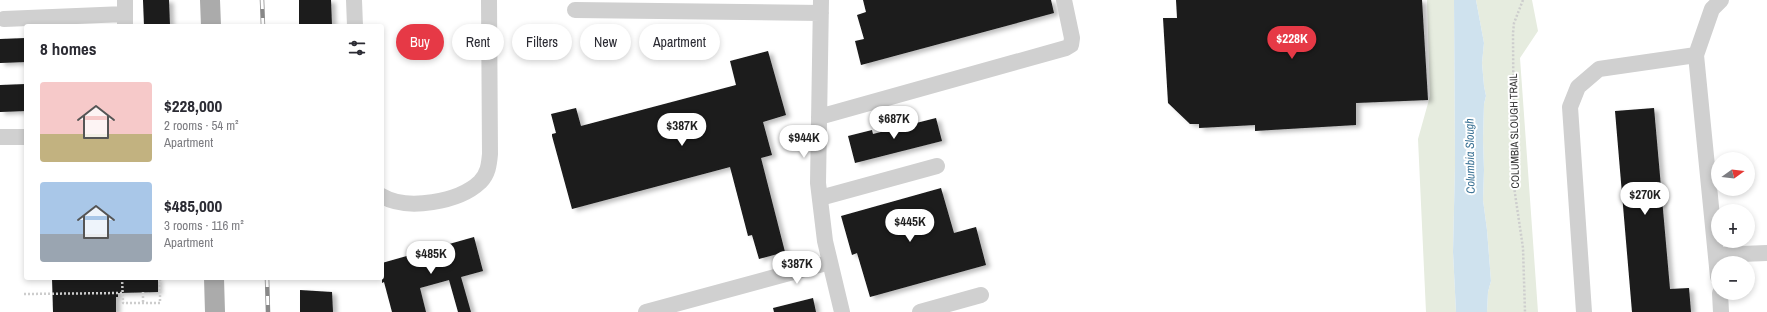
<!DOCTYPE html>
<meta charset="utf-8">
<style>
:root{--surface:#fff;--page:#f2f2f3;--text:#2b2b33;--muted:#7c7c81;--accent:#e63946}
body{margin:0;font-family:"Archivo Narrow",sans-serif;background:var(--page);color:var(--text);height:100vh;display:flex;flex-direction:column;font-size:15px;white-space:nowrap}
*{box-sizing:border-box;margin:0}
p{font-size:13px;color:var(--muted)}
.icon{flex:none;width:22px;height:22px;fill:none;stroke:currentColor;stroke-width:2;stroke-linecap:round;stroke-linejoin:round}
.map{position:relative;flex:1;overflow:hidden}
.sheet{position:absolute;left:24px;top:24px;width:360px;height:256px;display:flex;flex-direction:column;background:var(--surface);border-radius:4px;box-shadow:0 2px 6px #0003}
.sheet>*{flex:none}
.banner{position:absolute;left:396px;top:24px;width:380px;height:36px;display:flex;gap:8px}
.needle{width:26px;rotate:75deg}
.fabs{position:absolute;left:1711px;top:152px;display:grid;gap:8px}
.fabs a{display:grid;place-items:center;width:44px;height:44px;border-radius:50%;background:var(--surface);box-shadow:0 2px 6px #0003;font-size:20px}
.price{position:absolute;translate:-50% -34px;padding:0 9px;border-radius:14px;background:#fff;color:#222;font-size:13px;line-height:26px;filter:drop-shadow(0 1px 2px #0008)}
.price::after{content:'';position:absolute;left:50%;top:24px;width:12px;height:9px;margin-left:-6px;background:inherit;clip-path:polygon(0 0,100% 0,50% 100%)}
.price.active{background:var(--accent);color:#fff}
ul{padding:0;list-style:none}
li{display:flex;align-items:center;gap:12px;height:100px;padding:0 16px}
li span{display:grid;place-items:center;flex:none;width:112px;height:80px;border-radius:4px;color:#555}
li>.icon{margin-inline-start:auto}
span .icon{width:48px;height:48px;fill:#fffc;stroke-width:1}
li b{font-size:17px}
h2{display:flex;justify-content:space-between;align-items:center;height:48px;padding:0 16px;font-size:17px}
.tag{padding:0 14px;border-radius:18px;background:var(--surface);box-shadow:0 2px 6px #0003;font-size:14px;line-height:36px}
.tag.active{background:var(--accent);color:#fff}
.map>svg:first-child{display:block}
.green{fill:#e6ecdf}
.water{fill:#cfe2ee}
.building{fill:#1a1a1a;filter:url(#shadow)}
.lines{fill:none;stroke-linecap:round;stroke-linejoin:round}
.path{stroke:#cdcdcd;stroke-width:2.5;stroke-dasharray:2 2;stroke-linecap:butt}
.minor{stroke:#d0d0d0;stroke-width:16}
.major{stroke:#ababab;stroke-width:20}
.rail-casing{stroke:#888;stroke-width:4.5}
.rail{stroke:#fff;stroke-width:3;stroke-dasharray:9;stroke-linecap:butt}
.labels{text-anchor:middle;stroke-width:4;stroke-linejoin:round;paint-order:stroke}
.street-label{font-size:11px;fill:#333;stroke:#fff}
.water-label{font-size:12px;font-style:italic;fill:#3f7597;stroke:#fff}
</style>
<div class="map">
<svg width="1767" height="312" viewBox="0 0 1767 312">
<defs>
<filter id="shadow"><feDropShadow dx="4.5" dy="2.5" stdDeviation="2" flood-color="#0004"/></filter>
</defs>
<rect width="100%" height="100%" fill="#fff"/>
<!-- green -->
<path class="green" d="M1427,0H1454L1455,164L1453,252L1456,312H1426L1418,139L1430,96Z
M1476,0H1532L1538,31L1520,58L1538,312H1487L1488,292L1491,281L1487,230L1483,200L1484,170L1483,139L1484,104L1486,96L1484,86L1482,63L1484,43Z"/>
<!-- water -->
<path class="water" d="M1454,0H1476L1484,43L1482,63L1484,86L1486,96L1484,104L1483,139L1484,170L1483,200L1487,230L1491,281L1488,292L1487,312H1456L1453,252L1455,164Z"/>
<!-- building -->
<path class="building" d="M143,0H169L170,26H144Z
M299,0H331L332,26H299Z
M863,0H1051L1054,13L861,65L855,41L864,39L857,15L866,12Z
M1176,0H1422L1428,100L1356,103V125L1255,131V125L1199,128V124H1190L1168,103L1163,18H1177Z
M26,38V62L0,63V39Z
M768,51L786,115L763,122L772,155L761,158L785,252L759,259L752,235L748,236L730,167L572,209L552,136V134L556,133L551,114L576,108L581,126L736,85L730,61Z
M26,84V111L0,112V85Z
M1654,108L1670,289L1689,288L1691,312H1632L1615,111Z
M936,118L942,141L855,163L848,136L872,130L873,134Z
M941,188L954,233L976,227L986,265L870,297L857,253L852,255L841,216Z
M474,237L483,271L461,277L471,312H458L449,280L420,288L426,312H392L384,282L382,283V263Z
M52,278H158V292L118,293V297H116V312H53Z
M300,290L332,292L333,312H300Z
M813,298L816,312H774L773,308Z"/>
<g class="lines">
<!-- path -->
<path class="path" d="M1523,0L1514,23L1513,33L1514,187L1523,248L1525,312
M24,238H26
M122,278L123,303H160V278
M143,292V303
M24,294L122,293"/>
<!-- minor -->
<path class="minor" d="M125,0V26
M354,0L355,26
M821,0L818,183L825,241L842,312
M575,10L821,13
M4,19L125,14
M819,117L1066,48L1071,45L1072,38L1064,0
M0,137H26
M382,196C407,211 459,202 480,182C488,174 489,165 490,154L489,0
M820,198L937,166
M1716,255L1767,253
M1718,277L1696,55L1712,9L1721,0
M1720,293L1721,312
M646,312L830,262
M920,312L981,295
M1584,312L1570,107L1578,87L1599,69L1696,55"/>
<!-- major -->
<path class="major" d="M210,0L211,26
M214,278L215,312"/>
<defs>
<path id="rail" d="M262,0L263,26
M267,278L268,312"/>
</defs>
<!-- rail casing -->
<use href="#rail" class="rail-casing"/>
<!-- rail -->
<use href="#rail" class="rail"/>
</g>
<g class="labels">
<!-- street labels -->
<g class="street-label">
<text transform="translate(1514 131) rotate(-91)" y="4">COLUMBIA SLOUGH TRAIL</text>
</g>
<!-- water labels -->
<g class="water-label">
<text transform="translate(1470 156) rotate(-91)" y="4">Columbia Slough</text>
</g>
</g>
</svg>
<div class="fabs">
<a><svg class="needle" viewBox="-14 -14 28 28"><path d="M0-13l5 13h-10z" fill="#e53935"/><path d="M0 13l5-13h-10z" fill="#7c7c81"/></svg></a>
<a>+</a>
<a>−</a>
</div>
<b class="price active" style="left:1292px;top:60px">$228K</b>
<b class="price" style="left:894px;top:140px">$687K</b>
<b class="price" style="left:682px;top:147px">$387K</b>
<b class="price" style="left:804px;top:159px">$944K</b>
<b class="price" style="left:1645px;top:216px">$270K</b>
<b class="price" style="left:910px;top:243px">$445K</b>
<b class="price" style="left:431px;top:275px">$485K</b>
<b class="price" style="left:797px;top:285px">$387K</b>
<div class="banner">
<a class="tag active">Buy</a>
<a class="tag">Rent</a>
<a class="tag">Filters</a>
<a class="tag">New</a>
<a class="tag">Apartment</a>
</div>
<section class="sheet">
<h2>8 homes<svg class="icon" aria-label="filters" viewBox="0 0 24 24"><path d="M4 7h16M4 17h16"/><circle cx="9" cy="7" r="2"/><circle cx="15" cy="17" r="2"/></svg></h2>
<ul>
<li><span style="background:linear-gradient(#f6c9c9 65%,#c2b280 0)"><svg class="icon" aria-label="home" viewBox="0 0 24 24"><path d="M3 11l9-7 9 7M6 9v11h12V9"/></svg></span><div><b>$228,000</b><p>2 rooms · 54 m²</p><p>Apartment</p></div></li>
<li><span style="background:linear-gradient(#a9c7e8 65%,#9aa5b1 0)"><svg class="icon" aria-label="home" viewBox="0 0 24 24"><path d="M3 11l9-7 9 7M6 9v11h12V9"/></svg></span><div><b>$485,000</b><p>3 rooms · 116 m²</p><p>Apartment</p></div></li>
</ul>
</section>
</div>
